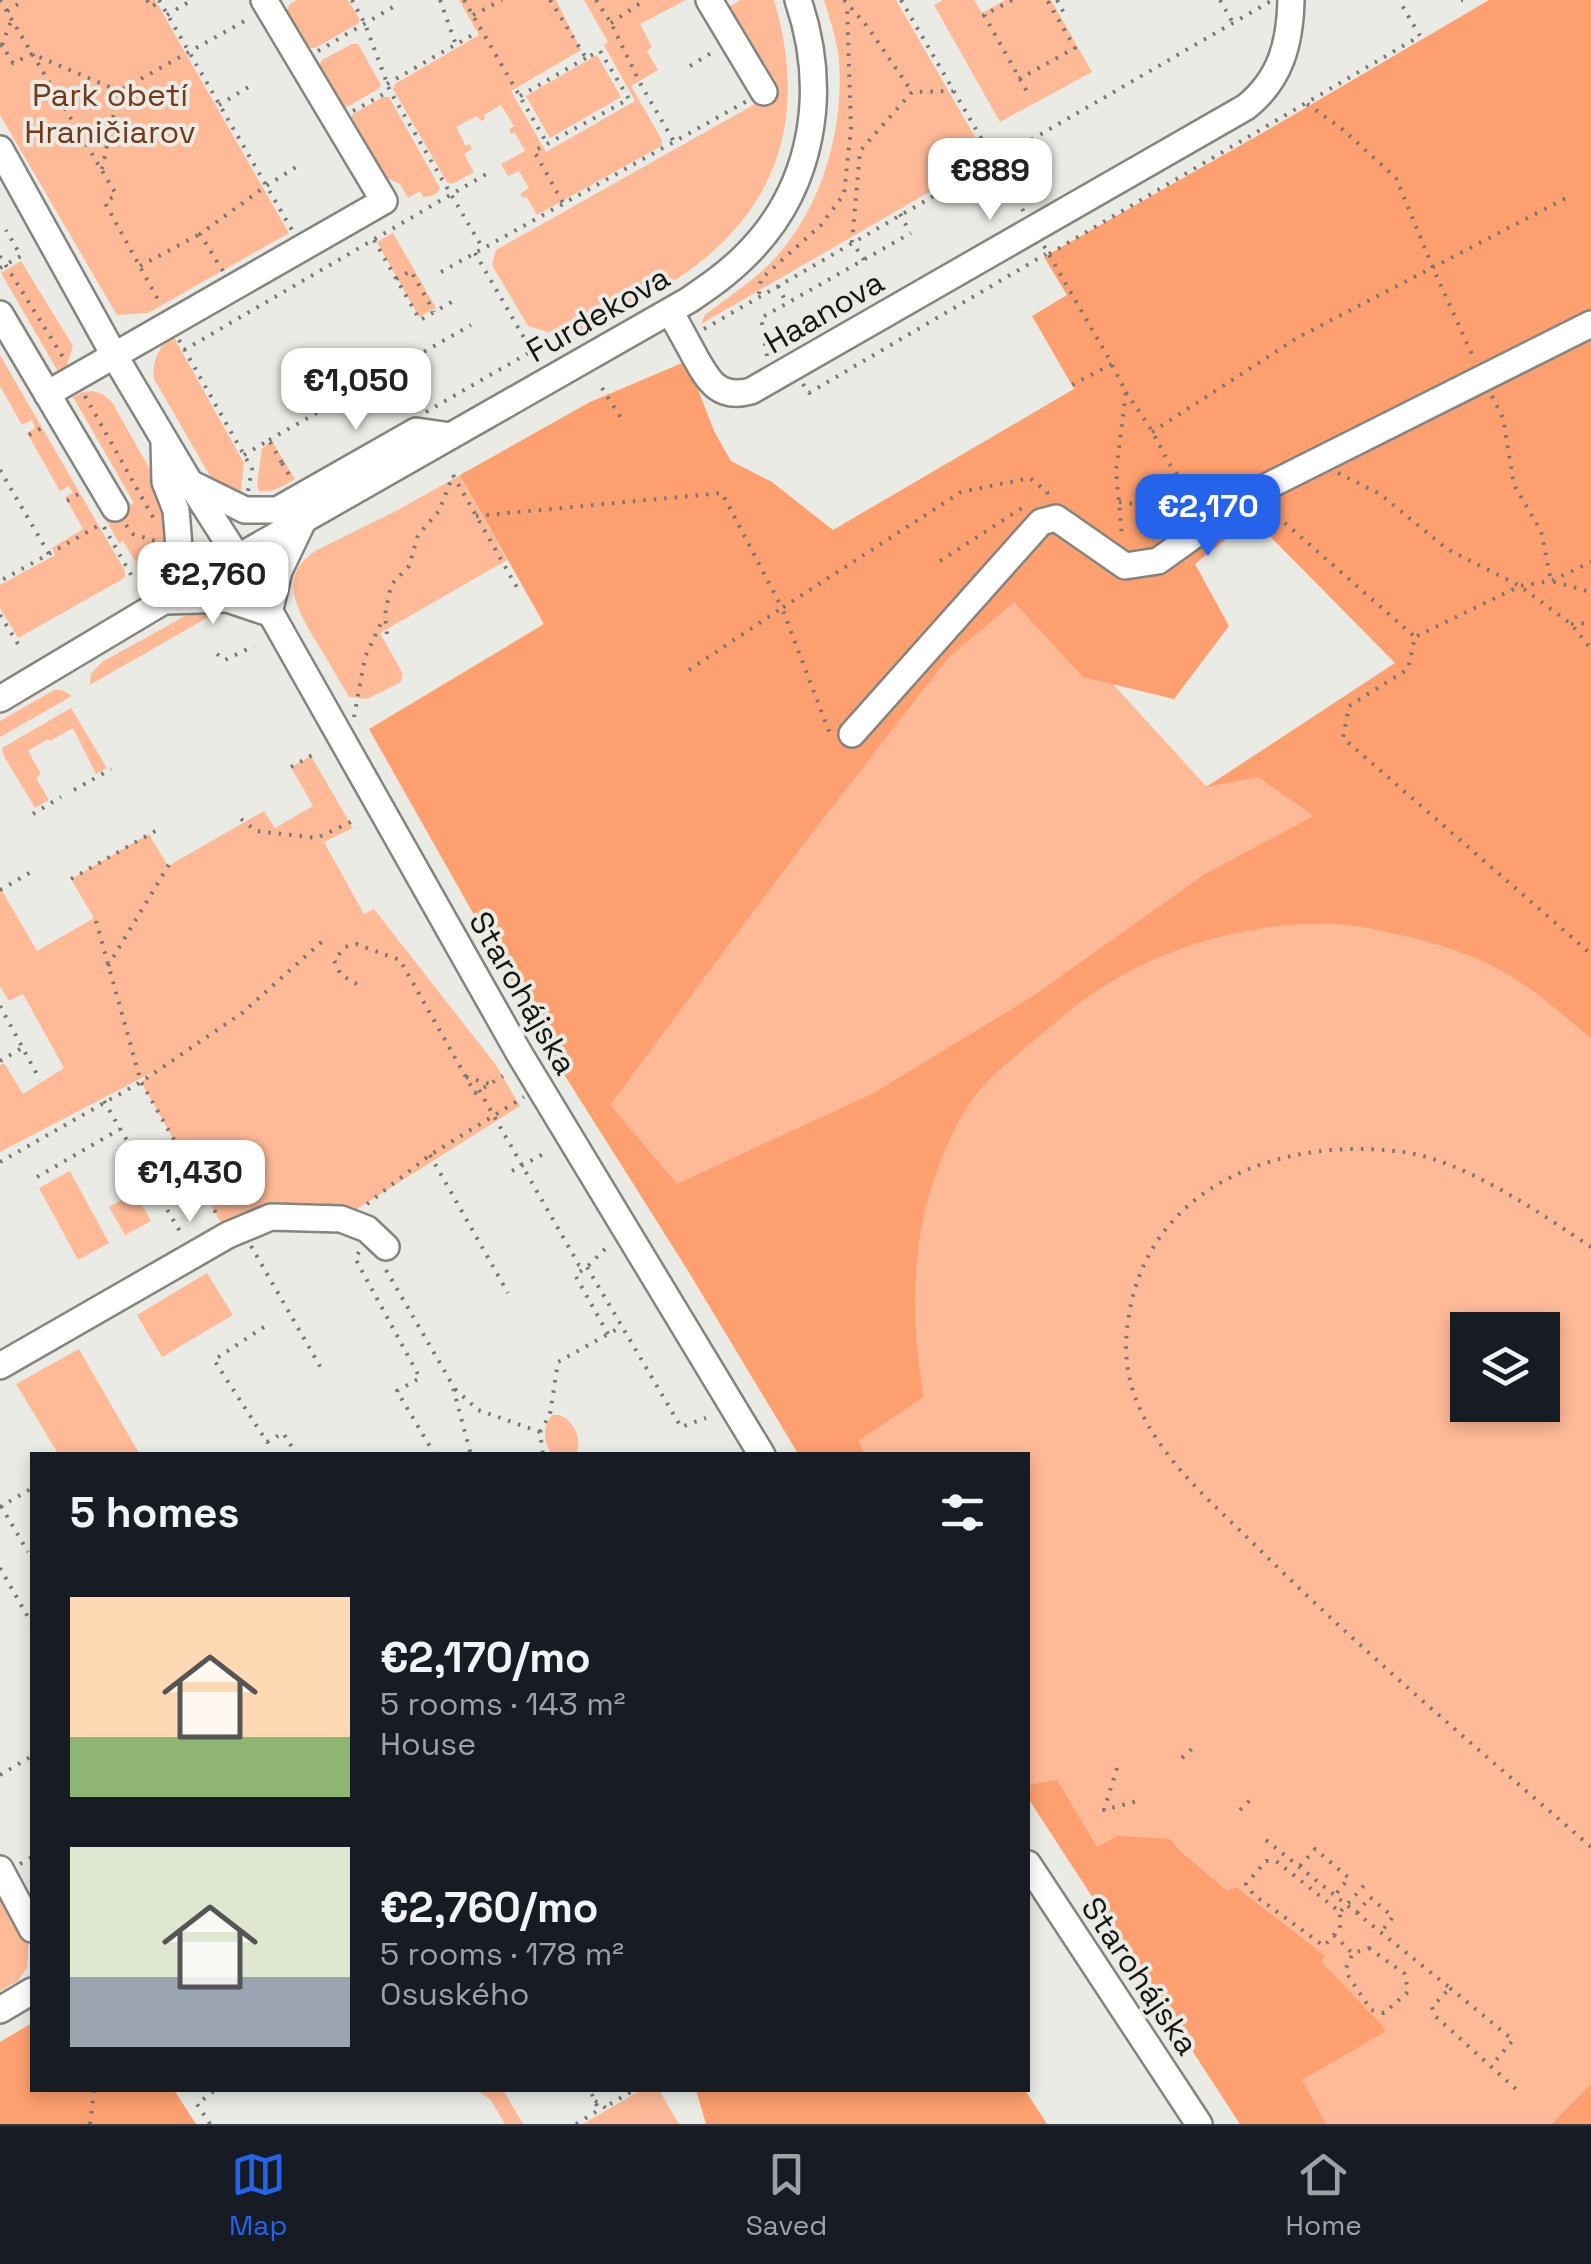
<!DOCTYPE html>
<meta charset="utf-8">
<style>
:root{--surface:#171b24;--page:#20242c;--text:#f1f3f6;--muted:#9ea1a6;--line:#363941;--accent:#2563eb}
body{margin:0;font-family:"Space Grotesk",sans-serif;background:var(--page);color:var(--text);height:100vh;display:flex;flex-direction:column;font-size:38px;white-space:nowrap}
*{box-sizing:border-box;margin:0}
p{font-size:32px;color:var(--muted)}
.icon{flex:none;width:55px;height:55px;fill:none;stroke:currentColor;stroke-width:2;stroke-linecap:round;stroke-linejoin:round}
.map{position:relative;flex:1;overflow:hidden}
.sheet{position:absolute;left:30px;top:1452px;width:1000px;height:640px;display:flex;flex-direction:column;background:var(--surface);border-radius:0px;box-shadow:0 5px 15px #0003}
.sheet>*{flex:none}
.tools{position:absolute;left:1450px;top:1312px;display:grid;gap:20px}
.tools a{display:grid;place-items:center;width:110px;height:110px;border-radius:0px;background:var(--surface);box-shadow:0 5px 15px #0003;font-size:50px}
.price{position:absolute;translate:-50% -85px;padding:0 22px;border-radius:20px;background:#fff;color:#222;font-size:32px;line-height:65px;filter:drop-shadow(0 2px 5px #0008)}
.price::after{content:'';position:absolute;left:50%;top:60px;width:30px;height:22px;margin-left:-15px;background:inherit;clip-path:polygon(0 0,100% 0,50% 100%)}
.price.selected{background:var(--accent);color:#fff}
ul{padding:0;list-style:none}
li{display:flex;align-items:center;gap:30px;height:250px;padding:0 40px}
li span{display:grid;place-items:center;flex:none;width:280px;height:200px;border-radius:0px;color:#555}
li>.icon{margin-inline-start:auto}
span .icon{width:120px;height:120px;fill:#fffc;stroke-width:1}
li b{font-size:42px}
h2{display:flex;justify-content:space-between;align-items:center;height:120px;padding:0 40px;font-size:42px}
.tab-bar{display:flex;justify-content:space-around;align-items:center;height:140px;border-top:2px solid var(--line);background:var(--surface);font-size:28px;color:var(--muted)}
.tab-bar a{display:grid;justify-items:center;gap:5px}
.tab-bar .selected{color:var(--accent)}
.map>svg:first-child{display:block}
.green{fill:#feb997;fill-rule:evenodd}
.forest{fill:#fd9f6e;fill-rule:evenodd}
.lines{fill:none;stroke-linecap:round;stroke-linejoin:round}
.minor-casing{stroke:#83857e;stroke-width:30}
.path{stroke:#777873;stroke-width:4;stroke-dasharray:2.5 8;stroke-linecap:butt}
.minor{stroke:#fff;stroke-width:25}
.labels{text-anchor:middle;stroke-width:8;stroke-linejoin:round;paint-order:stroke}
.park-label{font-size:32px;fill:#753917;stroke:#eaebe4}
.street-label{font-size:32px;fill:#171815;stroke:#eaebe4}
</style>
<div class="map">
<svg width="1591" height="2124" viewBox="0 0 1591 2124">
<rect width="100%" height="100%" fill="#eaebe4"/>
<!-- green -->
<path class="green" d="M0,0H155L289,233L148,313L117,315L0,115Z
M297,0H348L359,18V23L315,48H309L287,10L290,4Z
M459,0H556L581,50L511,91L546,152L635,101L604,45L608,42L584,0H686L640,24L652,47L647,51L658,70L631,86L662,140L661,146L537,215L527,197L523,198L520,194L529,188L519,171L508,176L501,164L525,151L515,133L511,134L509,130L514,126L501,105L484,115L485,119L481,121L477,116L456,127L466,146L470,144L472,149L464,154L474,172L452,184L447,182L393,89L395,84L479,35Z
M717,0H724L728,7L741,0H774C806,109 784,201 690,270C649,299 601,320 557,344L551,333L528,326L492,265L496,250L771,95Z
M824,0H896L982,149L983,161L701,324L705,315C729,296 756,280 777,256C823,204 844,129 839,60C837,40 830,20 824,0Z
M943,0H974L982,13L1005,0H1051L1092,72L1000,122L934,5Z
M352,44H358L381,85L378,89L349,106L343,107L319,66L322,60Z
M597,55L621,97L550,138L526,96Z
M383,97H389L440,188C437,194 431,197 423,197L420,191L408,198L400,184L382,176L350,120L353,114Z
M393,233L436,308L419,317L377,242Z
M21,261L73,346L65,371L60,375L1,273Z
M173,336L244,463L240,501L222,490L210,476L154,379C152,361 158,347 173,336Z
M0,355L125,571V577L121,580L18,638L0,608V585L55,555L52,548L83,529L65,497L73,493L69,486L60,491L27,433L35,428L32,420L22,425L0,386Z
M93,391L102,394L112,402L162,491L174,523L162,568L150,561L140,569L123,541L119,543L106,520L134,503L73,397L83,392Z
M272,441L295,479C283,486 273,493 259,491L257,485L262,448Z
M460,475L507,560L380,633L403,674L401,682L367,699L349,697C338,678 327,659 316,641C297,609 276,576 317,550L398,510Z
M1005,566L1206,786L1258,777L1315,815L1591,978V2124H1240L1028,1798V1455H799L687,1269L564,1074ZM1468,1330H1542V1405H1468Z
M218,608L217,612L90,685L91,674L102,662L194,611Z
M54,690H62L72,696L0,737V721Z
M71,708L107,768L96,774L73,728L50,741L48,739L28,751L41,774L36,778L49,800L35,808L4,756L2,748Z
M311,756L353,828L324,842L364,914L374,909L496,1065L520,1106L341,1219L228,1235L141,1082L155,1071L0,1152V1065L4,1063L23,1094L64,1068L23,994L9,1001L0,986V887L37,951L94,918L71,879L149,834L168,866L264,811L275,828L313,806L291,767Z
M70,1171L109,1243L78,1260L39,1188Z
M135,1193L151,1221L125,1235L109,1207Z
M207,1273L233,1315L162,1357L137,1315Z
M79,1349L140,1455H59L16,1384Z
M552,1415H560C576,1423 582,1439 576,1455H552L550,1452C543,1438 543,1428 552,1415Z
M0,1885L29,1937L27,1967L19,1980L0,1991Z
M476,2090H503L523,2124H505L490,2099Z
M641,2090H659L679,2124H583Z"/>
<!-- forest -->
<path class="forest" d="M1489,0H1591V1038C1562,1014 1533,988 1500,970C1472,954 1433,942 1401,935C1386,932 1371,928 1357,926C1272,916 1175,941 1104,986C1080,1001 1059,1019 1038,1037C1011,1060 982,1081 964,1112C913,1201 906,1298 924,1397L858,1441L866,1455H799L687,1269L564,1074L369,729L544,624L460,475L590,402L687,361L714,431L731,461L772,482L833,530L1074,389L1032,316L1067,295L1044,257L1278,124ZM1252,518L1395,663L1206,787L1258,777L1314,816L1205,874L1033,996L874,1093L677,1184L610,1105L802,846L948,658L1014,602L1083,677L1174,699L1229,626L1195,564Z
M1057,1780L1097,1847L1117,1836L1170,1839L1180,1851L1227,1891L1236,1887L1325,1956L1321,1962L1380,2023L1386,2031L1302,2080L1326,2124H1240L1028,1798V1785Z
M32,2023V2090H174L196,2124H0V2042Z
M1591,2084V2124H1552Z
M696,2090H1025L1047,2124H706Z"/>
<g class="lines">
<defs>
<path id="minor" d="M709,0L764,92
M0,149L114,355L190,483L252,580L519,1053L762,1455
M670,311C678,326 686,340 694,355C708,380 718,400 751,391L1246,107C1281,79 1290,43 1291,0
M0,314L115,508
M47,394L384,201L264,0
M190,483L245,510H277L416,431L451,436
M164,601L179,547L176,510L165,482L164,441
M167,601L227,599L269,613
M269,613L279,571L303,521
M0,699L214,571L689,300C708,287 727,274 744,257C814,189 829,91 798,0
M852,734L1041,522L1056,518L1125,566L1158,561L1252,494L1591,324
M0,1366L228,1235L271,1217L341,1219L367,1229L386,1247
M1028,1864L1199,2124
M0,1869L32,1929
M0,2010L32,1991"/>
</defs>
<!-- minor casing -->
<use href="#minor" class="minor-casing"/>
<!-- path -->
<path class="path" d="M0,0L116,194L105,203L161,305
M147,0L151,7L160,2
M159,0L292,230
M352,0L365,24L390,91L482,247
M440,0L456,45
M464,0L548,145
M550,0L586,58L600,51L629,99L534,151L563,203
M596,0L611,23L640,83L673,140
M844,0L867,26L912,92
M901,0L1024,212
M1012,0L984,15L1029,95
M1057,0L1066,17
M1220,0L1233,23
M1461,0H1463
M7,11L25,0
M167,15L192,0
M473,15L502,0
M611,23L645,0
M2,45L11,21
M0,46L2,45L13,63L32,54L119,91
M318,51L393,7
M690,66L716,50
M1019,79L1075,48L1047,0
M387,84L474,34
M520,96L586,58
M1307,104L1341,128L1396,178L1433,268L1475,361
M219,105L250,86
M353,111L389,91
M102,169L119,91L250,18
M900,214L910,232
M374,240L420,320L457,299
M1044,246L1112,364L1072,385
M475,253L538,362
M1049,254L1420,36L1399,0
M0,256L66,362
M864,260L852,242L860,151L912,92L953,91
M140,266L200,234
M0,268L21,256L6,230
M223,271L200,234L266,186L296,167
M441,272L747,101
M396,279L411,271L434,312
M778,286L787,304
M759,294L761,279L821,225L844,194L851,128L847,4
M704,329L1271,1
M179,340L252,469L248,491
M184,350L488,173
M767,356L761,318L911,233
M1112,365L1126,392L1116,471L1122,536
M803,384L809,393L1046,254
M602,388L624,423
M1126,392C1135,406 1145,419 1153,433C1174,470 1172,485 1221,490
M85,396L154,519
M1492,396L1503,418L1514,485L1541,531L1551,581L1591,592
M426,412L532,351
M1152,432L1297,338L1566,198
M29,435L42,428
M269,440L471,325
M244,455L269,440L282,463L287,460
M282,463L292,480
M0,470L49,554L0,581
M1338,473L1380,494L1447,549L1520,586L1571,624L1591,649
M453,475L519,591
M67,501L80,493
M1119,502L1156,507L1193,497L1198,489
M1269,509L1415,637L1408,669L1349,706L1343,738L1591,954
M476,516L722,493L782,608L961,492L1030,478L1047,492L1049,499
M126,525L133,534L156,541
M104,527L134,580
M49,554L101,524
M940,561L1022,508
M0,615L18,644
M1571,624L1591,623
M387,634L385,615L391,585L409,566L418,535L439,511L453,475
M1417,636L1520,586L1551,581L1591,562
M217,654L225,660L254,646
M689,670L782,608L830,734
M354,717L365,657L384,617
M291,767L316,753
M74,790L111,769
M33,814L61,797
M241,819L256,831L317,838L355,820
M71,879L157,830
M0,890L31,872
M96,921L141,1082L217,1215
M108,966L173,858
M357,984L341,975L334,960L345,947L356,944L400,960L475,1093L503,1076
M0,1006L40,1080
M0,1061L22,1048
M466,1077L490,1084
M479,1090L579,1265L587,1267L681,1427L706,1418
M104,1101L182,1235
M430,1155L508,1293
M0,1162L141,1082L242,1013L326,938
M512,1171L547,1152
M37,1177L120,1129
M367,1204L430,1155L524,1097
M251,1246L321,1368
M1591,1247C1540,1213 1464,1160 1403,1152C1284,1136 1150,1183 1129,1315C1123,1349 1126,1380 1141,1411C1165,1463 1213,1504 1253,1543C1360,1650 1477,1748 1591,1847
M605,1249L587,1267L575,1275L608,1334
M359,1252L355,1258L420,1378L397,1391L435,1455
M386,1270L452,1384L471,1455
M264,1327L214,1360L267,1442L283,1433L297,1455
M455,1389L478,1410L540,1432L543,1455
M540,1432L550,1414L558,1362L621,1327
M1,1506L28,1552
M0,1507L32,1488
M0,1568L32,1624
M1182,1758L1196,1745
M1117,1768L1104,1810L1141,1800
M0,1775L32,1756
M1240,1810L1254,1796
M1266,1840L1450,1988L1432,2007L1435,2016L1517,2090
M1266,1861H1276L1340,1912V1928L1324,1946L1254,1895L1246,1884Z
M20,1864L32,1857
M1300,1866L1315,1849L1349,1878L1335,1895
M1341,1911L1368,1881
M1357,1913L1370,1897L1393,1917L1381,1932
M1334,1935L1352,1953
M1369,1948L1405,1974L1408,1992L1384,2013L1371,2010L1349,1977L1346,1968L1353,1953Z
M1450,1988L1513,2040L1492,2065
M595,2101L602,2104L607,2110
M610,2104L634,2090
M90,2124L94,2090
M210,2124L197,2104L214,2091
M576,2124L599,2110L590,2090"/>
<!-- minor -->
<use href="#minor" class="minor"/>
</g>
<g class="labels">
<!-- park labels -->
<g class="park-label">
<text x="110" y="106">Park obetí<tspan x="110" dy="37">Hraničiarov</tspan></text>
</g>
<!-- street labels -->
<g class="street-label">
<text transform="translate(824 312) rotate(-30)" y="11">Haanova</text>
<text transform="translate(598 314) rotate(-30)" y="11">Furdekova</text>
<text transform="translate(523 993) rotate(60)" y="11">Starohájska</text>
<text transform="translate(1140 1976) rotate(56)" y="11">Starohájska</text>
</g>
</g>
</svg>
<div class="tools">
<a><svg class="icon" aria-label="layers" viewBox="0 0 24 24"><path d="M12 4l9 5-9 5-9-5zM3 14l9 5 9-5"/></svg></a>
</div>
<b class="price" style="left:990px;top:223px">€889</b>
<b class="price" style="left:356px;top:433px">€1,050</b>
<b class="price selected" style="left:1208px;top:559px">€2,170</b>
<b class="price" style="left:213px;top:627px">€2,760</b>
<b class="price" style="left:190px;top:1225px">€1,430</b>
<section class="sheet">
<h2>5 homes<svg class="icon" aria-label="filters" viewBox="0 0 24 24"><path d="M4 7h16M4 17h16"/><circle cx="9" cy="7" r="2"/><circle cx="15" cy="17" r="2"/></svg></h2>
<ul>
<li><span style="background:linear-gradient(#ffd9b3 70%,#8fb573 0)"><svg class="icon" aria-label="home" viewBox="0 0 24 24"><path d="M3 11l9-7 9 7M6 9v11h12V9"/></svg></span><div><b>€2,170/mo</b><p>5 rooms · 143 m²</p><p>House</p></div></li>
<li><span style="background:linear-gradient(#dfe7d0 65%,#9aa5b1 0)"><svg class="icon" aria-label="home" viewBox="0 0 24 24"><path d="M3 11l9-7 9 7M6 9v11h12V9"/></svg></span><div><b>€2,760/mo</b><p>5 rooms · 178 m²</p><p>Osuského</p></div></li>
</ul>
</section>
</div>
<nav class="tab-bar">
<a class="selected"><svg class="icon" aria-label="map" viewBox="0 0 24 24"><path d="M3 6l6-2 6 2 6-2v14l-6 2-6-2-6 2zM9 4v14M15 6v14"/></svg>Map</a>
<a><svg class="icon" aria-label="saved" viewBox="0 0 24 24"><path d="M7 4h10v16l-5-4-5 4z"/></svg>Saved</a>
<a><svg class="icon" aria-label="home" viewBox="0 0 24 24"><path d="M3 11l9-7 9 7M6 9v11h12V9"/></svg>Home</a>
</nav>
